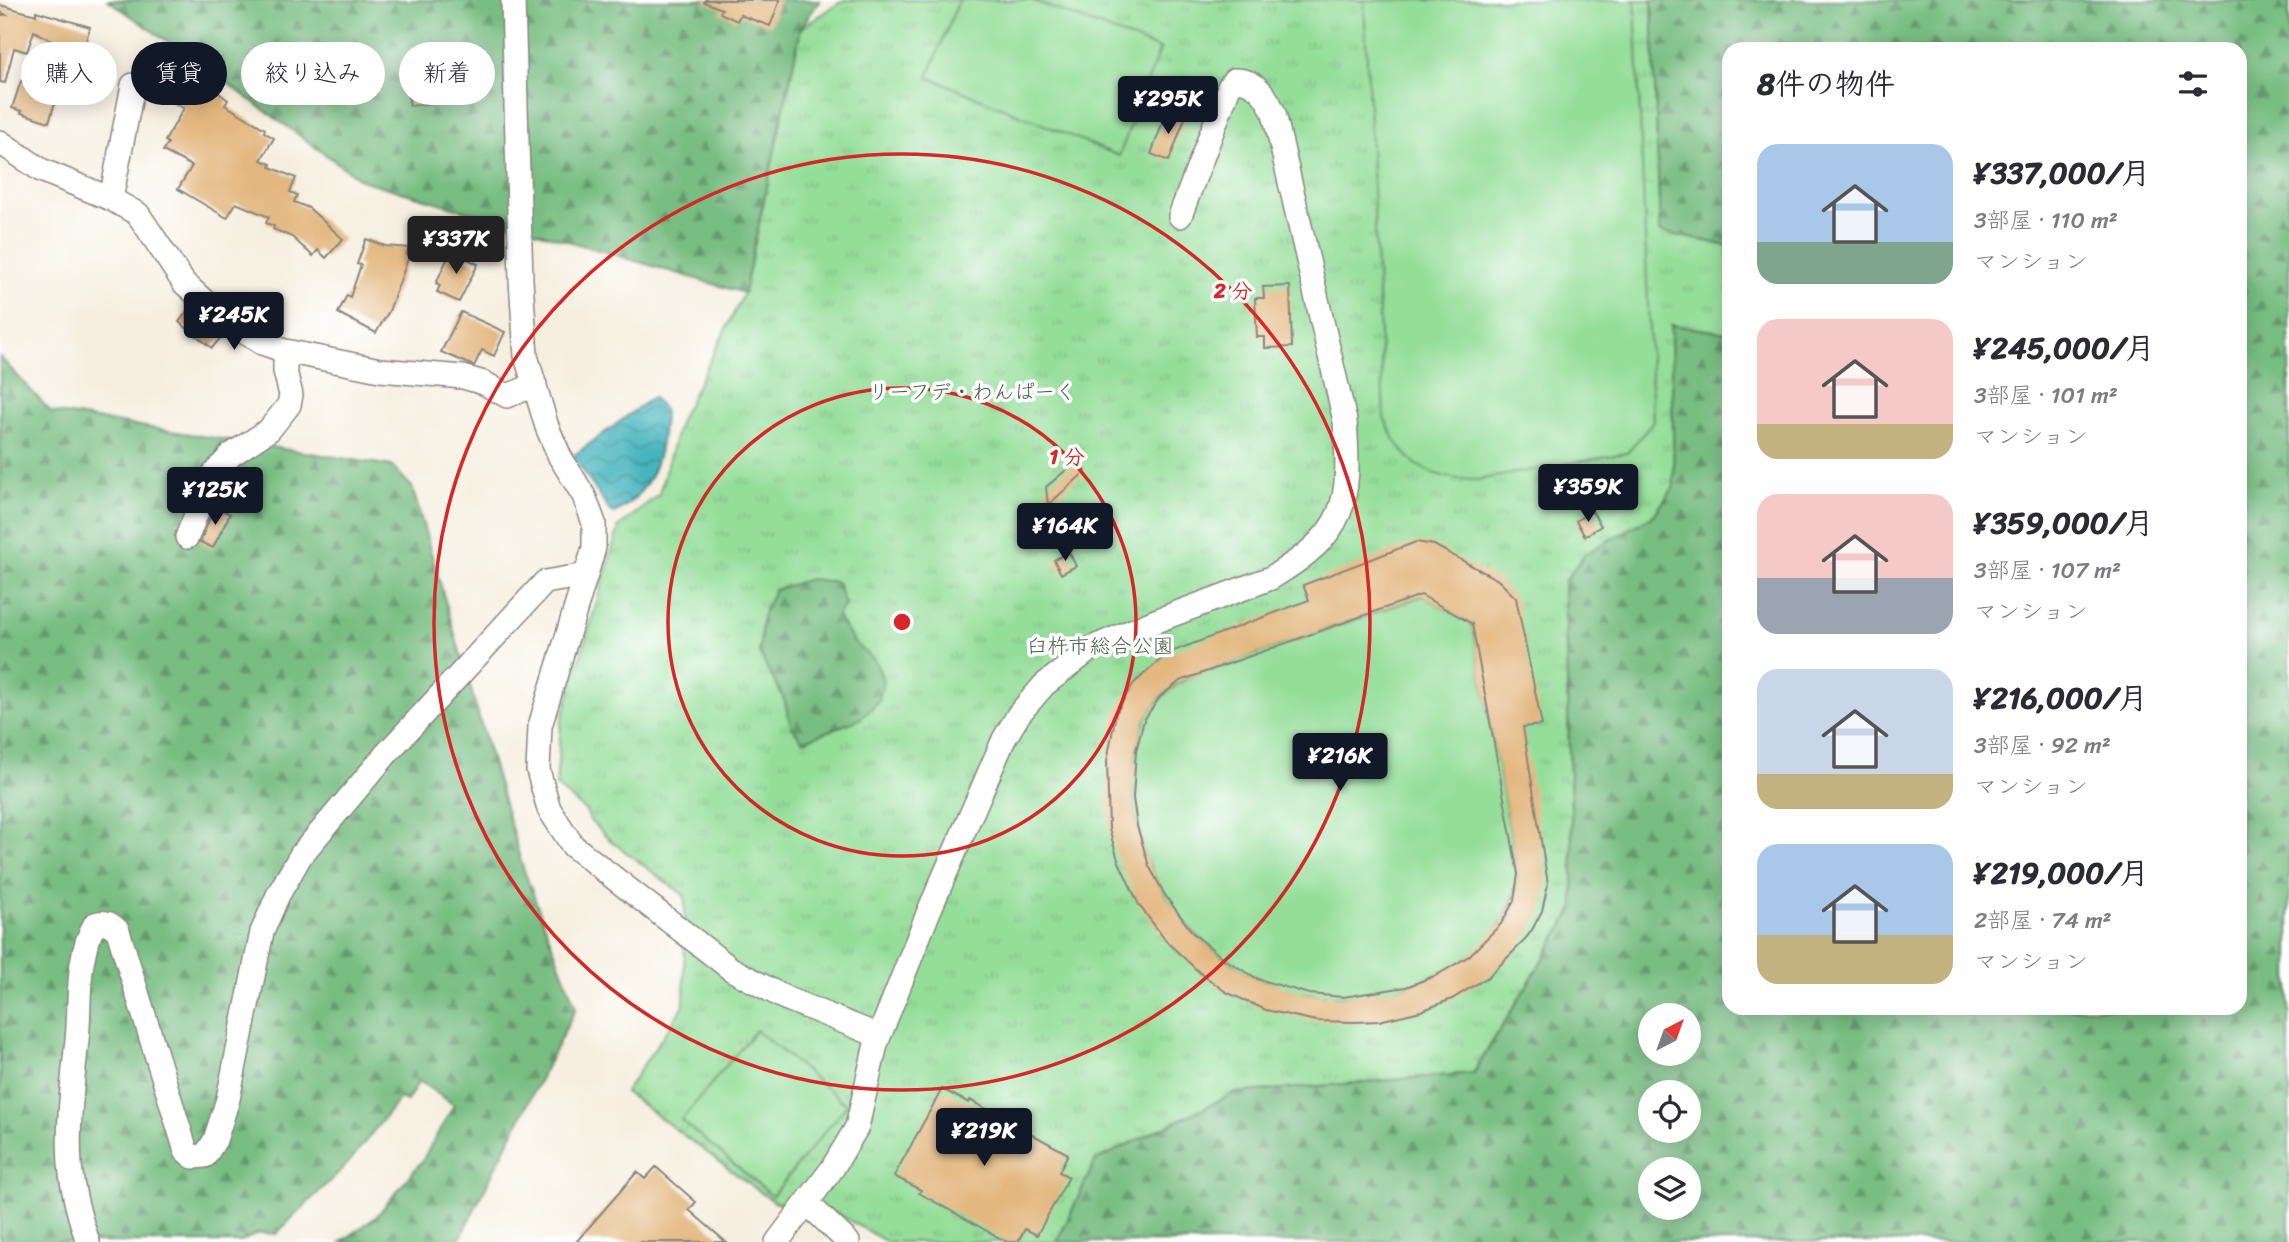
<!DOCTYPE html>
<html lang="ja">
<meta charset="utf-8">
<style>
:root{--surface:#fff;--page:#f2f2f3;--text:#2b2b33;--muted:#7c7c81;--accent:#111827}
body{margin:0;font-family:Sriracha,"Klee One",sans-serif;background:var(--page);color:var(--text);height:100vh;display:flex;flex-direction:column;font-size:26px;white-space:nowrap}
*{box-sizing:border-box;margin:0}
p{font-size:23px;color:var(--muted)}
.icon{flex:none;width:38px;height:38px;fill:none;stroke:currentColor;stroke-width:2;stroke-linecap:round;stroke-linejoin:round}
.map{position:relative;flex:1;overflow:hidden}
.details{position:absolute;left:1722px;top:42px;width:525px;height:973px;display:flex;flex-direction:column;background:var(--surface);border-radius:21px;box-shadow:0 4px 18px #0003}
.details>*{flex:none}
.guide{position:absolute;left:21px;top:42px;width:665px;height:63px;display:flex;gap:14px}
.needle{width:46px;rotate:41deg}
.tools{position:absolute;left:1638px;top:1003px;display:grid;gap:14px}
.tools a{display:grid;place-items:center;width:63px;height:63px;border-radius:50%;background:var(--surface);box-shadow:0 4px 18px #0003;font-size:35px}
.price{position:absolute;translate:-50% -60px;padding:0 16px;border-radius:7px;background:var(--accent);color:#fff;font-size:23px;line-height:46px;filter:drop-shadow(0 2px 4px #0008)}
.price::after{content:'';position:absolute;left:50%;top:42px;width:21px;height:16px;margin-left:-10px;background:inherit;clip-path:polygon(0 0,100% 0,50% 100%)}
.price.on{background:#222;color:#fff}
ul{padding:0;list-style:none}
li{display:flex;align-items:center;gap:21px;height:175px;padding:0 35px}
li span{display:grid;place-items:center;flex:none;width:196px;height:140px;border-radius:21px;color:#555}
li>.icon{margin-inline-start:auto}
span .icon{width:84px;height:84px;fill:#fffc;stroke-width:1}
li b{font-size:30px}
h2{display:flex;justify-content:space-between;align-items:center;height:84px;padding:0 35px;font-size:30px}
.chip{padding:0 24px;border-radius:32px;background:var(--surface);box-shadow:0 4px 18px #0003;font-size:24px;line-height:63px}
.chip.on{background:var(--accent);color:#fff}
.map>svg:first-child{display:block}
.grass{fill:url(#grass-tufts);stroke:#587d5b;stroke-width:2}
.forest{fill:url(#forest-firs);stroke:#4a6c4f;stroke-width:2;fill-rule:evenodd}
.pitch{fill:#95de9a;stroke:#587d5b;stroke-width:2}
.water{fill:url(#water-waves);stroke:#31686c;stroke-width:2}
.building{fill:#e3b880;fill-rule:evenodd}
.lines{fill:none;stroke-linecap:round;stroke-linejoin:round}
.minor-casing{stroke:#89867e;stroke-width:26}
.minor{stroke:#fff;stroke-width:23}
.ring{fill:none;stroke:#d62828;stroke-width:3.5}
.labels{text-anchor:middle;stroke-width:7;stroke-linejoin:round;paint-order:stroke}
.park-label{font-size:21px;fill:#466048;stroke:#fff}
.centre{fill:#d62828;stroke:#fff;stroke-width:3.5}
.ring-label{font-size:21px;text-anchor:middle;font-weight:bold;fill:#d62828;stroke:#fff;stroke-width:7;stroke-linejoin:round;paint-order:stroke}
</style>
<div class="map">
<svg width="2289" height="1242" viewBox="0 0 2289 1242">
<defs>
<pattern id="grass-tufts" width="24" height="20" patternUnits="userSpaceOnUse" patternTransform="scale(1.75)"><rect width="24" height="20" fill="#95de9a"/><path d="M3 7l-1-3M5 7V3M7 7l1-3M15 17l-1-3M17 17v-4M19 17l1-3" fill="none" stroke="#80be84"/></pattern>
<pattern id="forest-firs" width="22" height="20" patternUnits="userSpaceOnUse" patternTransform="scale(1.75)"><rect width="22" height="20" fill="#78bd82"/><path d="M5 1l3.5 6h-7zM16 11l3.5 6h-7z" fill="#62996a"/></pattern>
<pattern id="water-waves" width="16" height="10" patternUnits="userSpaceOnUse" patternTransform="scale(1.75)"><rect width="16" height="10" fill="#46b5bd"/><path d="M0 5q4-4 8 0t8 0" fill="none" stroke="#3a9299"/></pattern>
</defs>
<rect width="100%" height="100%" fill="#fff"/>
<filter id="ink" filterUnits="userSpaceOnUse"><feTurbulence type="fractalNoise" baseFrequency=".0143" numOctaves="2"/><feDisplacementMap in="SourceGraphic" scale="14" xChannelSelector="R" yChannelSelector="G"/><feConvolveMatrix kernelMatrix="1 2 1 2 8 2 1 2 1" color-interpolation-filters="sRGB"/></filter>
<filter id="wash" filterUnits="userSpaceOnUse"><feTurbulence type="fractalNoise" baseFrequency=".00686" numOctaves="4" result="noise"/><feDisplacementMap in="SourceGraphic" scale="28" xChannelSelector="R" yChannelSelector="G"/><feGaussianBlur stdDeviation="1.57" result="paint"/><feColorMatrix in="noise" values="0 0 0 0 0 0 0 0 0 0 0 0 0 0 0 0 0 1.4 0 .05"/><feComposite in="paint" operator="in"/></filter>
<g filter="url(#wash)">
<rect width="100%" height="100%" fill="#f6efdf"/>
<!-- grass -->
<path class="grass" d="M844,0H1652L1660,232L1729,246V333L1671,325L1674,487L1654,515L1585,554L1564,582L1574,909L1473,1073L1235,1093L1096,1160L1057,1242H887L836,1213L774,1202L625,1092L684,1005L685,896L611,841L591,822L586,811L556,786L561,723L619,527L659,494L680,420L744,293L801,28Z"/>
<!-- forest -->
<path class="forest" d="M108,0H820L801,28L744,293L361,180L223,80Z
M1652,0H2289V1242H1057L1096,1160L1235,1093L1474,1073L1574,908L1564,582L1585,554L1654,515L1674,487L1671,325L1729,333V1008H2240V49H1729V246L1660,232ZM1689,1015V1054H1650V1015ZM1650,1092H1689V1130H1650ZM1650,1169H1689V1208H1650Z
M0,357L51,412L392,466L412,487L522,865L576,1008L458,1242H341L376,1217L422,1161L454,1105L419,1081L407,1101L400,1098L349,1162L276,1234L259,1233L240,1242H0Z
M810,579L837,582L845,605L837,615L853,641L876,662L883,680L879,701L860,719L803,741L791,726L784,699L759,653L763,614L774,590Z"/>
<!-- pitch -->
<path class="pitch" d="M959,0H1031L1160,49L1119,156L928,77Z
M1364,0H1635L1653,422L1627,453L1477,480C1426,479 1403,464 1384,417Z
M1423,596L1469,622L1473,629L1518,874C1513,919 1485,950 1445,971C1345,1022 1232,995 1169,901C1143,862 1130,818 1134,771C1138,723 1150,696 1195,675Z
M756,1030L847,1105L772,1196L681,1120Z"/>
<!-- water -->
<path class="water" d="M653,397L664,411C663,452 654,492 614,513L609,510L573,456Z"/>
<g id="blocks">
<!-- building -->
<path class="building" d="M705,0H780L770,26L740,15L737,21L720,13L722,9L704,2Z
M0,5L36,15V11L90,27L81,58L34,31L27,52L14,48L5,83L0,82V15H6L0,11Z
M175,70L219,93L228,100L225,105L265,129L264,132L274,138L261,160L271,164L270,167L296,178L290,192L297,195L294,202L309,208L343,239L326,258L318,250L313,256L292,237L273,229L274,226L266,223L269,217L236,203L227,218L178,189L192,166L163,151L168,143L165,141L184,108L171,101L174,95L164,89Z
M446,76L456,100L410,106L406,82Z
M21,81L58,93L49,122L21,113L22,111L12,108Z
M1167,111L1185,118L1169,161L1151,154Z
M366,239L385,246L409,248L406,255L409,256L389,311L376,333L338,313L347,295L350,297L361,265L357,264Z
M451,251L478,264L459,302L437,292L440,285L436,283Z
M1290,286L1292,347L1265,348V337H1257L1255,298H1264L1263,287Z
M190,308L223,335L212,348L179,322Z
M461,312L505,332L494,356L482,350L474,366L441,352Z
M1077,461L1086,471L1048,505L1046,487Z
M215,506L230,514L213,548L200,542Z
M1592,511L1601,526L1585,536L1576,521Z
M1416,542L1434,545L1498,580L1516,598L1542,725L1523,727L1548,884L1542,911L1532,930L1523,942L1488,977L1452,999L1421,1011L1379,1021L1355,1022L1316,1021L1266,1010L1226,992L1199,972L1167,942L1139,905L1118,860L1109,829L1107,761L1116,713L1133,684L1168,653L1309,600L1303,585ZM1421,595L1472,624L1518,874L1514,901L1501,924L1469,956L1437,975L1406,987L1343,997L1309,994L1258,979L1224,959L1193,933L1165,895L1149,866L1137,826L1133,798L1136,751L1144,720L1160,697L1180,681Z
M1069,552L1076,566L1061,574L1054,560Z
M942,1089L969,1103L970,1100L1068,1154L1059,1172L1069,1177L1037,1235L1025,1229L1018,1242H1007L919,1193L921,1190L894,1176Z
M656,1167L696,1202L689,1210L726,1242H576L637,1172L645,1179Z"/>
</g>
</g>
<g filter="url(#ink)">
<use href="#blocks" fill-opacity="0" stroke="#89867e" stroke-width="2"/>
<g class="lines">
<defs>
<path id="minor" d="M513,0L521,280L526,356L547,427L560,457L584,496L594,523V548L540,726L538,770L549,809L573,846L731,969L785,998L879,1036
M0,142L41,170L111,199L138,214L184,283L225,320L262,343L285,351L380,370L463,377L484,383L507,396L535,385
M111,199L133,85
M187,537L211,477L231,455L269,430L289,405L291,395L285,371V351
M807,1203L848,1242
M88,1242C79,1216 72,1191 70,1164C67,1124 73,1080 77,1040C81,1003 75,958 95,924C105,920 111,924 118,931L186,1151L193,1157L205,1156L215,1140L228,1099L262,932L278,895L301,855L387,753L545,582L586,575
M777,1242L832,1169L857,1127L876,1044L929,911L1004,739L1019,714L1044,685L1092,648L1153,622L1271,578C1347,532 1351,504 1345,421L1274,113C1267,96 1255,79 1234,80L1229,87L1180,216"/>
</defs>
<!-- minor casing -->
<use href="#minor" class="minor-casing"/>
<!-- minor -->
<use href="#minor" class="minor"/>
</g>
</g>
<!-- distance rings -->
<g class="ring">
<circle cx="902" cy="622" r="234"/>
<circle cx="902" cy="622" r="468"/>
</g>
<g class="labels">
<!-- park labels -->
<g class="park-label">
<text x="972" y="399">リーフデ・わんぱーく</text>
<text x="1100" y="653">臼杵市総合公園</text>
</g>
</g>
<circle cx="902" cy="622" r="10" class="centre"/>
<g class="ring-label">
<text x="1233" y="298">2 分</text>
<text x="1067" y="464">1 分</text>
</g>
</svg>
<div class="tools">
<a><svg class="needle" viewBox="-14 -14 28 28"><path d="M0-13l5 13h-10z" fill="#e53935"/><path d="M0 13l5-13h-10z" fill="#7c7c81"/></svg></a>
<a><svg class="icon" aria-label="locate" viewBox="0 0 24 24"><circle cx="12" cy="12" r="6"/><path d="M12 2v4M12 18v4M2 12h4M18 12h4"/></svg></a>
<a><svg class="icon" aria-label="layers" viewBox="0 0 24 24"><path d="M12 4l9 5-9 5-9-5zM3 14l9 5 9-5"/></svg></a>
</div>
<b class="price" style="left:1168px;top:136px">¥295K</b>
<b class="price on" style="left:456px;top:276px">¥337K</b>
<b class="price" style="left:234px;top:352px">¥245K</b>
<b class="price" style="left:1588px;top:524px">¥359K</b>
<b class="price" style="left:215px;top:527px">¥125K</b>
<b class="price" style="left:1065px;top:563px">¥164K</b>
<b class="price" style="left:1340px;top:793px">¥216K</b>
<b class="price" style="left:984px;top:1168px">¥219K</b>
<div class="guide">
<a class="chip">購入</a>
<a class="chip on">賃貸</a>
<a class="chip">絞り込み</a>
<a class="chip">新着</a>
</div>
<section class="details">
<h2>8件の物件<svg class="icon" aria-label="filters" viewBox="0 0 24 24"><path d="M4 7h16M4 17h16"/><circle cx="9" cy="7" r="2"/><circle cx="15" cy="17" r="2"/></svg></h2>
<ul>
<li><span style="background:linear-gradient(#a9c7e8 70%,#7fa58c 0)"><svg class="icon" aria-label="home" viewBox="0 0 24 24"><path d="M3 11l9-7 9 7M6 9v11h12V9"/></svg></span><div><b>¥337,000/月</b><p>3部屋 · 110 m²</p><p>マンション</p></div></li>
<li><span style="background:linear-gradient(#f6c9c9 75%,#c2b280 0)"><svg class="icon" aria-label="home" viewBox="0 0 24 24"><path d="M3 11l9-7 9 7M6 9v11h12V9"/></svg></span><div><b>¥245,000/月</b><p>3部屋 · 101 m²</p><p>マンション</p></div></li>
<li><span style="background:linear-gradient(#f6c9c9 60%,#9aa5b1 0)"><svg class="icon" aria-label="home" viewBox="0 0 24 24"><path d="M3 11l9-7 9 7M6 9v11h12V9"/></svg></span><div><b>¥359,000/月</b><p>3部屋 · 107 m²</p><p>マンション</p></div></li>
<li><span style="background:linear-gradient(#c9d6e8 75%,#c2b280 0)"><svg class="icon" aria-label="home" viewBox="0 0 24 24"><path d="M3 11l9-7 9 7M6 9v11h12V9"/></svg></span><div><b>¥216,000/月</b><p>3部屋 · 92 m²</p><p>マンション</p></div></li>
<li><span style="background:linear-gradient(#a9c7e8 65%,#c2b280 0)"><svg class="icon" aria-label="home" viewBox="0 0 24 24"><path d="M3 11l9-7 9 7M6 9v11h12V9"/></svg></span><div><b>¥219,000/月</b><p>2部屋 · 74 m²</p><p>マンション</p></div></li>
</ul>
</section>
</div>
